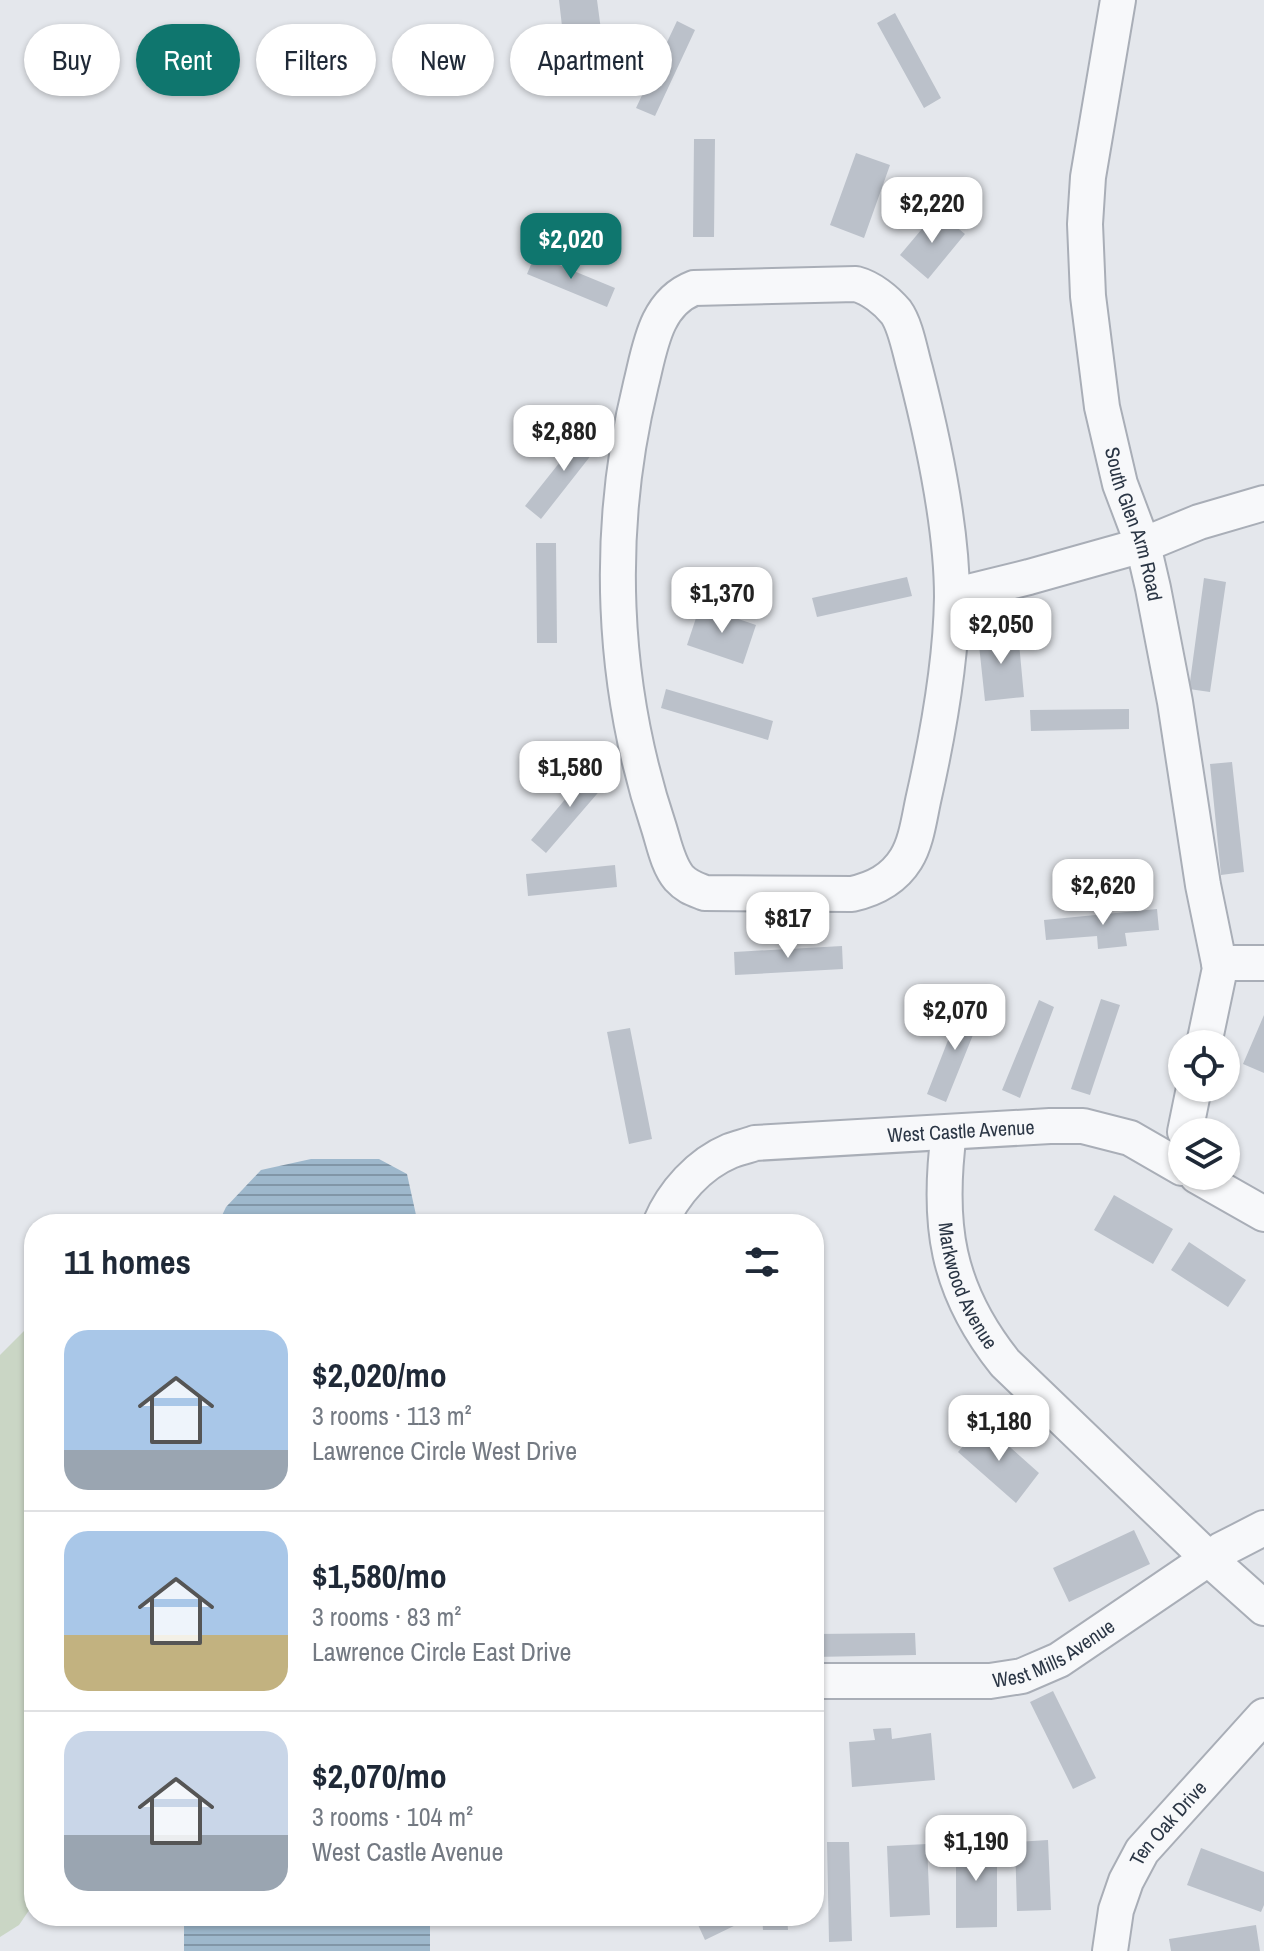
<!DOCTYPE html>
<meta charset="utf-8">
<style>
:root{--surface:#fff;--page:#f2f2f3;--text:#1f2937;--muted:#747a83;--line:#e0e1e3;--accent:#0f766e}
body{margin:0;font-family:"Archivo Narrow",sans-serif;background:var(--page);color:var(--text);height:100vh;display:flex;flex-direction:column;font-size:30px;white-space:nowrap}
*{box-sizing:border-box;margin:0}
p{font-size:26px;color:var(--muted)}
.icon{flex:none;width:44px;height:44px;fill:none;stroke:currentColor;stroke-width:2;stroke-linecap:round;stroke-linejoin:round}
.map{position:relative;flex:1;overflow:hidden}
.drawer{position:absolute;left:24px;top:1214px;width:800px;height:712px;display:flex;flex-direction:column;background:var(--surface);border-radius:32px;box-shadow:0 2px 6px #0004}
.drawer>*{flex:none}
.hud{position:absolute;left:24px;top:24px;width:800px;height:72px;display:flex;gap:16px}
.controls{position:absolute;left:1168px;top:1030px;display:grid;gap:16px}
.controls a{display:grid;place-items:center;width:72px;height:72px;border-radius:50%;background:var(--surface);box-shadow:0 2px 6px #0004;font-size:40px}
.price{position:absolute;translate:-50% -68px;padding:0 18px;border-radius:16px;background:#fff;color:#222;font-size:26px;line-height:52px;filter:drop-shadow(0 2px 4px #0008)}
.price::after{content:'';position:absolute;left:50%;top:48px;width:24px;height:18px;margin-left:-12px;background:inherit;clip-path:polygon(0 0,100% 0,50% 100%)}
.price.on{background:var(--accent);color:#fff}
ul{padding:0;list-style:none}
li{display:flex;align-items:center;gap:24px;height:200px;padding:0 40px}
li+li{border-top:2px solid var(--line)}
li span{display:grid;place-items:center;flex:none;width:224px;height:160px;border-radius:24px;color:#555}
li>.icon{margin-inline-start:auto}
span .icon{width:96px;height:96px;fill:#fffc;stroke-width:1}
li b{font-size:34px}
h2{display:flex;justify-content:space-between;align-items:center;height:96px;padding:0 40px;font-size:34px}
.tag{padding:0 28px;border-radius:36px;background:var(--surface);box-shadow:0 2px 6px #0004;font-size:28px;line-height:72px}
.tag.on{background:var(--accent);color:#fff}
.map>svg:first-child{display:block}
.green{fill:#cad6c5}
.water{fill:url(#water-rules)}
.building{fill:#bbc1ca}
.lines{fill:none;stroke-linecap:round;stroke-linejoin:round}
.minor-casing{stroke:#a9aeb7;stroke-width:38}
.minor{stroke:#f7f8fa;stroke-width:34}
.labels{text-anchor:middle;stroke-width:8;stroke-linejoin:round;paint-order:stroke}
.street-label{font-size:20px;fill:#2b3645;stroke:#f4f6f9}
</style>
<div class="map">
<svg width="1264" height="1951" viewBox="0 0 1264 1951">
<defs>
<pattern id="water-rules" width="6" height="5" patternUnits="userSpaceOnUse" patternTransform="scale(2)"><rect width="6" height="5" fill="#9eb8cc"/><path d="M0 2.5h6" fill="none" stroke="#8196a7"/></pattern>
</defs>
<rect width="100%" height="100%" fill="#e4e7ec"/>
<!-- green -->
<path class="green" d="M34,1321V1903L19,1925L0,1937V1355Z"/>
<!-- water -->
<path class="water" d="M311,1159H379L407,1174L418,1224H218L226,1207L261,1170Z
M184,1916H430V1951H184Z"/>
<!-- building -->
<path class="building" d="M559,0H597L601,30L563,35Z
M895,13L941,98L924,108L877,23Z
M677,21L695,30L655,116L636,108Z
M694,139H715L714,237H693Z
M856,153L890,165L864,238L830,225Z
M937,211L965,234L928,279L900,255Z
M535,255L615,288L607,307L527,274Z
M587,428L603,440L541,519L525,506Z
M536,543H556L557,643H537Z
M907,577L912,596L817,617L812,598Z
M1204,578L1226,582L1210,692L1189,689Z
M700,606L756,625L743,664L687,645Z
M1018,632L1024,697L985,701L978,636Z
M666,689L773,721L768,740L661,708Z
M1129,709V729L1031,731L1030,710Z
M1232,762L1244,872L1221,875L1210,764Z
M593,766L609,780L546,853L531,840Z
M615,865L617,887L528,896L526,874Z
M1157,909L1159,930L1125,933L1127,946L1098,949L1097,936L1046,940L1044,920Z
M842,946L843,969L735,975L734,952Z
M1101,999L1120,1005L1090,1095L1071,1089Z
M1039,1000L1054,1007L1020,1098L1002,1090Z
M963,1002L983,1010L946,1102L927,1094Z
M1264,1015V1073L1243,1064Z
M630,1028L652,1139L629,1144L607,1032Z
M1114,1195L1173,1229L1153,1264L1094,1230Z
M1189,1242L1246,1280L1228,1307L1171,1270Z
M983,1423L1039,1473L1016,1503L958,1452Z
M1134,1530L1150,1564L1069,1602L1053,1568Z
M915,1633L916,1655L814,1657V1634Z
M1053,1691L1096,1778L1073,1789L1030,1702Z
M891,1728L892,1739L931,1733L935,1780L852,1787L849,1742L875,1740L873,1729Z
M956,1838H997V1927L956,1928Z
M1048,1840L1051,1910L1017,1911L1015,1842Z
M827,1842H849L852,1941L829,1942Z
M927,1844L930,1915L890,1917L887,1846Z
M1201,1848L1264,1872V1905L1261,1912L1187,1885Z
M694,1916H737L740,1923L705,1940Z
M762,1916H787L788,1930H763Z
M1256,1925L1260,1951H1171L1169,1939Z"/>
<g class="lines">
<defs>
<g id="minor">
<path id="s1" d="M1118,0L1088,177L1085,224L1088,296L1102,407L1120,484L1143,545L1153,588L1175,702L1203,885L1220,968L1204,1044"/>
<path d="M856,284C871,288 886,300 896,312C906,326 910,352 915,369C933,439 952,525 952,597C951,665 938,735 923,801C919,820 916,843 906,859C893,880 874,889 852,894L705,893C695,889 687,887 679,878C668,865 664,844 659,828C611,685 605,531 641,384C650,348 655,303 694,288Z"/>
<path d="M952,596L1029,577L1143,545L1199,522L1264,503"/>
<path d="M1219,963H1264"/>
<path id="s2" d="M949,1132C937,1223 946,1289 1005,1363L1209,1559L1264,1608"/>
<path d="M1185,1132L1194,1088"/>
<path d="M1197,1176L1264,1214"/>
<path id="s3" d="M660,1224C673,1193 699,1164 730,1151C738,1148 747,1146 755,1143L1050,1126H1083L1130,1138L1182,1168"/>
<path id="s4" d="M814,1681H990L1022,1676L1059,1660L1221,1550L1264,1528"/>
<path id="s5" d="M1110,1951L1116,1910L1126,1881L1142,1851L1264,1716"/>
</g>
</defs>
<!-- minor casing -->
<use href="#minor" class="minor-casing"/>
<!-- minor -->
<use href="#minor" class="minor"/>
</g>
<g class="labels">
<!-- street labels -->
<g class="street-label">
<text dy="7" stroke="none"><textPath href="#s1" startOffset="532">South Glen Arm Road</textPath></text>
<text dy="7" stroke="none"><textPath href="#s3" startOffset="336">West Castle Avenue</textPath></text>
<text dy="7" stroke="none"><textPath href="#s2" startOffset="158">Markwood Avenue</textPath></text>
<text dy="7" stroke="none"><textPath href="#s4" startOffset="246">West Mills Avenue</textPath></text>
<text dy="7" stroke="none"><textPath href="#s5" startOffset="144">Ten Oak Drive</textPath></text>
</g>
</g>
</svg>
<div class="controls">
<a><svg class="icon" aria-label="locate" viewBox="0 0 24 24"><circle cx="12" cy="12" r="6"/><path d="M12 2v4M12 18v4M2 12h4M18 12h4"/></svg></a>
<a><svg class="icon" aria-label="layers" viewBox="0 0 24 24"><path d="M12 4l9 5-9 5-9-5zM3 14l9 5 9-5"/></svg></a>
</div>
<b class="price" style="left:932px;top:245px">$2,220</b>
<b class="price on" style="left:571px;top:281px">$2,020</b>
<b class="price" style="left:564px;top:473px">$2,880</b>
<b class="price" style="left:722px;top:635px">$1,370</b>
<b class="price" style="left:1001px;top:666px">$2,050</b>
<b class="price" style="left:570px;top:809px">$1,580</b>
<b class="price" style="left:1103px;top:927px">$2,620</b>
<b class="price" style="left:788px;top:960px">$817</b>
<b class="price" style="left:955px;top:1052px">$2,070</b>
<b class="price" style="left:999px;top:1463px">$1,180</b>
<b class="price" style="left:976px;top:1883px">$1,190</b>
<div class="hud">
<a class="tag">Buy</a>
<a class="tag on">Rent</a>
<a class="tag">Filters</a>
<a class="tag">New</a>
<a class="tag">Apartment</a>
</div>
<section class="drawer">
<h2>11 homes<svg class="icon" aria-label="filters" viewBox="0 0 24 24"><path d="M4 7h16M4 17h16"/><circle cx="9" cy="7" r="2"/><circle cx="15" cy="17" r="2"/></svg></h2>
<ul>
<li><span style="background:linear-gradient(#a9c7e8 75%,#9aa5b1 0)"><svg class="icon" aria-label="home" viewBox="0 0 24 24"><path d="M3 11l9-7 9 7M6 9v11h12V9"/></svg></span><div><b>$2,020/mo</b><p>3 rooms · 113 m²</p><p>Lawrence Circle West Drive</p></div></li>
<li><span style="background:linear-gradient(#a9c7e8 65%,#c2b280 0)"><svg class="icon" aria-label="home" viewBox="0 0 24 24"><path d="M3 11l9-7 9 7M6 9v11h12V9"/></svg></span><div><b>$1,580/mo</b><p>3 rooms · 83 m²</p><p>Lawrence Circle East Drive</p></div></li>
<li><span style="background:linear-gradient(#c9d6e8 65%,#9aa5b1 0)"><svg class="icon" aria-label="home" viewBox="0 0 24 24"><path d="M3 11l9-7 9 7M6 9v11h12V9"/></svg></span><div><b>$2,070/mo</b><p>3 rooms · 104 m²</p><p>West Castle Avenue</p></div></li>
</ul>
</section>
</div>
